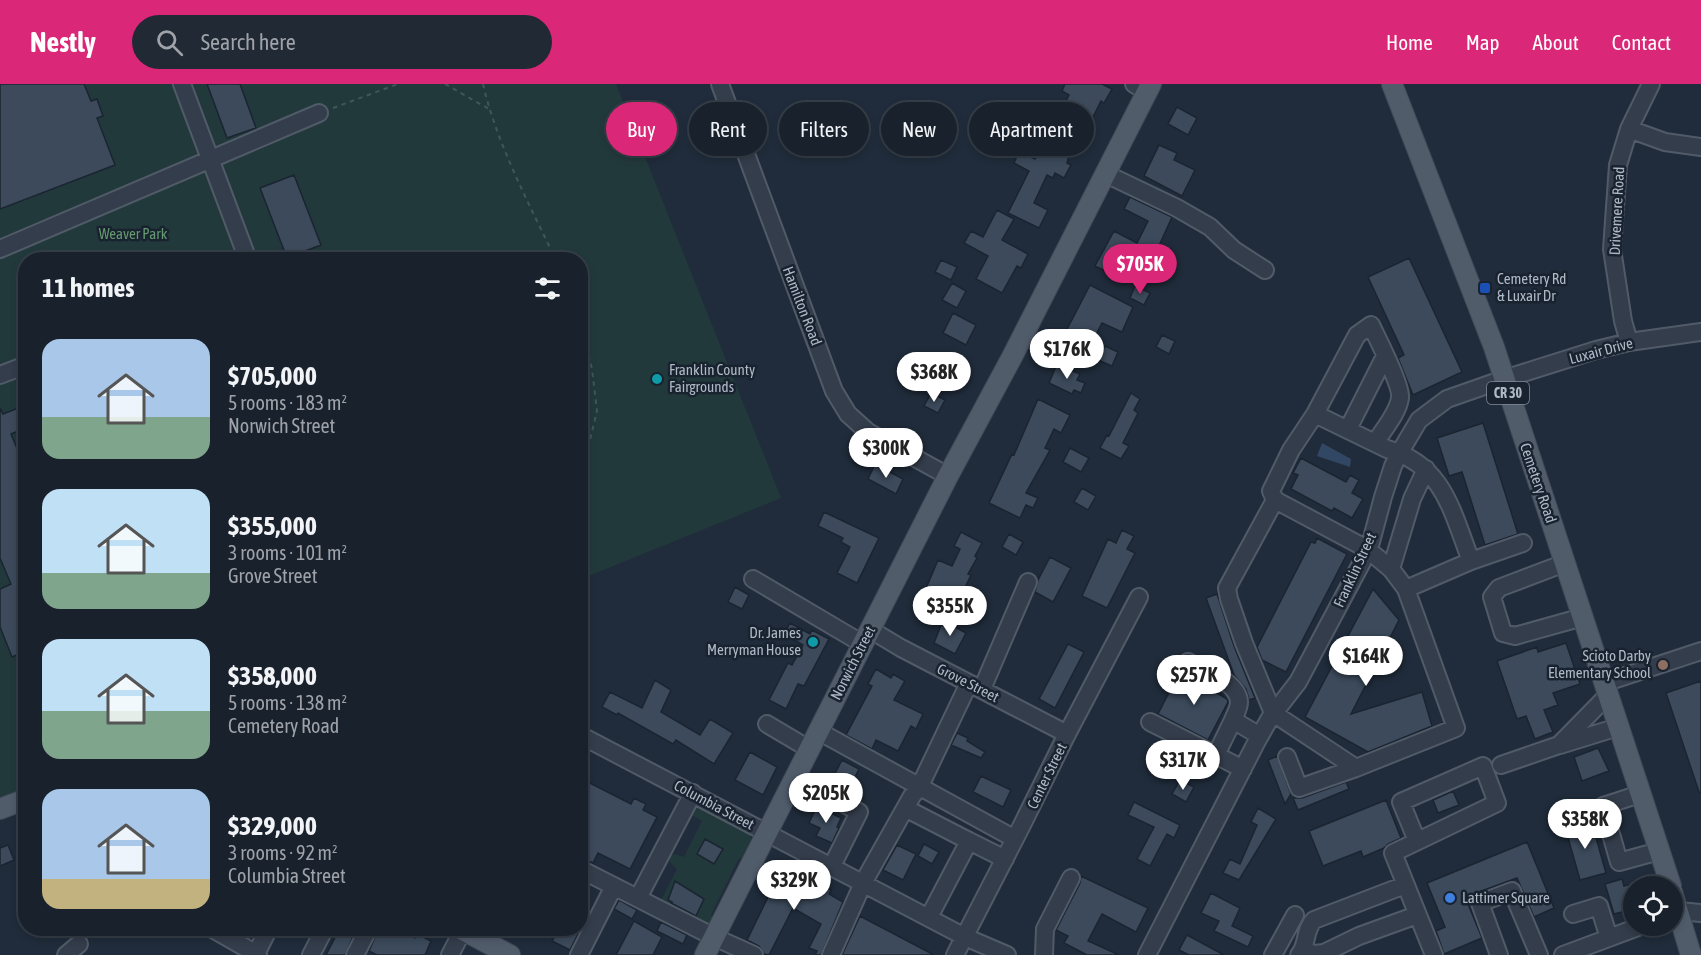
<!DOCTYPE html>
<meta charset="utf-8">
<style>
:root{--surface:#18212c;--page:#212934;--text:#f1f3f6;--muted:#9fa3a9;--line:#363e48;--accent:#db2777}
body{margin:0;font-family:"Asap Condensed",sans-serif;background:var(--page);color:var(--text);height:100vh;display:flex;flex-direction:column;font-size:22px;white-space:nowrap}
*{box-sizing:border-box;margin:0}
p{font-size:20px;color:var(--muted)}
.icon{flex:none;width:33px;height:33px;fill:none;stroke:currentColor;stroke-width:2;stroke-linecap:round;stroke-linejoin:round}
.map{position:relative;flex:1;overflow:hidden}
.details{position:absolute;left:18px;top:168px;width:570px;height:684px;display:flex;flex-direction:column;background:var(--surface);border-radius:24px;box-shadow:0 3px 9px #0003,0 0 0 2px var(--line)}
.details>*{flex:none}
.top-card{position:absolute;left:606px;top:18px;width:570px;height:54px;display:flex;gap:12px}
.controls{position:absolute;left:1623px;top:792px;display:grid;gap:12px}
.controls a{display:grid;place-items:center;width:60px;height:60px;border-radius:50%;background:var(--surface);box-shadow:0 3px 9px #0003,0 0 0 2px var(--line);font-size:30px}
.price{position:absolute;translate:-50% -51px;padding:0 14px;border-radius:21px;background:#fff;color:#222;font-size:20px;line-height:39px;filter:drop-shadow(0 2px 3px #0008)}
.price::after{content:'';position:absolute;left:50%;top:36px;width:18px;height:14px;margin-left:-9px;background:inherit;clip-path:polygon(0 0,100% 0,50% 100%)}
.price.current{background:var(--accent);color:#fff}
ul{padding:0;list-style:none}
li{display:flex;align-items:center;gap:18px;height:150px;padding:0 24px}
li span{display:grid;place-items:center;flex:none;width:168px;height:120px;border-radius:18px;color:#555}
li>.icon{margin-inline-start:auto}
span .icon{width:72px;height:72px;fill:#fffc;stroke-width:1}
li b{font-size:26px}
h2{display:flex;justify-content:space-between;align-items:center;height:72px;padding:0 24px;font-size:26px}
.chip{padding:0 21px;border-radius:27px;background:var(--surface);box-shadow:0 3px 9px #0003,0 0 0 2px var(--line);font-size:21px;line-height:54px}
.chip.current{background:var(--accent);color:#fff}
header{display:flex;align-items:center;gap:36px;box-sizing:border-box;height:84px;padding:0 30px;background:var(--accent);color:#fff}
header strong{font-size:28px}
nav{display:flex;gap:33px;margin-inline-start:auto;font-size:21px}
.search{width:420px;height:54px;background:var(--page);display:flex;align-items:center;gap:15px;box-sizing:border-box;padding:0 21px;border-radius:33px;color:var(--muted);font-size:22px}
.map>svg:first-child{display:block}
.green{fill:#22393c}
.water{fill:#324763}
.building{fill:#3c4a5b;stroke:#1b2431;stroke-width:1.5}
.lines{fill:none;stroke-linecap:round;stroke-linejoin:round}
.minor-casing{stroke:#515b68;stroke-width:20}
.major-casing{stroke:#404957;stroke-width:22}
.path{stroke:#405659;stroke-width:2;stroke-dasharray:4.5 4.5;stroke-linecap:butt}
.minor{stroke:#343d4b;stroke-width:16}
.major{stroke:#515c6b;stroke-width:20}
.transit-dot{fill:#1a4fb4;stroke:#19232f;stroke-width:2}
.culture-dot{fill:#0f9aa8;stroke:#19232f;stroke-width:2}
.education-dot{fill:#8d6e63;stroke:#19232f;stroke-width:2}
.shop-dot{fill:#3f7fe0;stroke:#19232f;stroke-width:2}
.labels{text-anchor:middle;stroke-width:5;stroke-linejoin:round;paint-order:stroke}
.shield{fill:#19232f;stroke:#818b99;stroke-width:1.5}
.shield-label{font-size:14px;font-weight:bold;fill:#aeb8c7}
.street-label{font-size:15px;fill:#aeb8c7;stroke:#19232f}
.park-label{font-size:15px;fill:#649970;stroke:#19232f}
.poi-label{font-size:15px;fill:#aeb8c7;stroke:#19232f;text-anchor:start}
</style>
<header>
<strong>Nestly</strong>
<div class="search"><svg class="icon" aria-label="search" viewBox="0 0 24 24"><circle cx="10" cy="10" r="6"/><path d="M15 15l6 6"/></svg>Search here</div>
<nav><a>Home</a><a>Map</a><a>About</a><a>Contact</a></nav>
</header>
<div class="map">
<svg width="1701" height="871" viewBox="0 0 1701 871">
<rect width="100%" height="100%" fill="#202c3b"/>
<!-- green -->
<path class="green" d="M0,0H616L781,414L581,495L580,176H26V715L0,725Z
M697,721L748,748C755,758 749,765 744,775L739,774L711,831L714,835L708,841L699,839L697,834L661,816L677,785L670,778V772L675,770L684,773L702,737L690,730Z"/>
<!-- water -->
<path class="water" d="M1322,359L1351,375L1350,383L1317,372Z"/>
<!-- building -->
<path class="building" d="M0,0H84L91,17L97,15L103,32L97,34L115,81L0,125Z
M207,0H240L256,44L227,54Z
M1065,0H1102L1112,5L1104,19L1101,17L1090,39L1093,40L1084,59L1077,56L1068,75L1067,79L1071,81L1064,94L1055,89L1053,94L1047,91L1034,119L1048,126L1039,144L1008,129L1029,87L1014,79L1019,68L1035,75L1041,62L1052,67L1071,24L1064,21L1069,11L1062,7Z
M1177,23L1197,34L1188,51L1168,40Z
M1159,61L1177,69L1174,76L1195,86L1182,112L1144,92Z
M294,91L321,161L287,174L260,104Z
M1130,113L1172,133L1159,162L1163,164L1157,176L1143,169L1138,179L1131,175L1121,195L1095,182L1114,147L1137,159L1148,137L1124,125Z
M997,126L1014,135L1002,156L1028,170L1021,184L1017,182L1002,209L976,195L988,172L964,159L971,147L983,153Z
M1409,174L1462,288L1413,311L1398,274L1404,271L1368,193Z
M941,176L957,183L951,196L935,188Z
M952,199L966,207L957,224L942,216Z
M1090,201L1133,223L1122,248L1102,239L1089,264L1064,251Z
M1135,202L1150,209L1144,221L1130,214Z
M953,229L976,241L966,261L943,249Z
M1162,251L1175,257L1169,270L1156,263Z
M1105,262L1118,268L1112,282L1098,276Z
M1057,280L1080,290L1077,296L1085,299L1081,309L1074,306L1072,310L1049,299Z
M931,309L945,316L938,329L924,322Z
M1131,309L1140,315L1134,326L1138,329L1123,359L1129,362L1121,375L1100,364L1107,351L1109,352Z
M1038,315L1070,331L1061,349L1054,345L1045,364L1050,366L1026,409L1038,414L1033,424L1026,421L1020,434L989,419L1012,370L1014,371Z
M26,321V344L11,350L26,386V567L12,573L0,543V505L11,500L0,474V324L3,330Z
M1483,339L1518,450L1485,461L1462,388L1449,392L1437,354Z
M1070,364L1089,374L1081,388L1063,378Z
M858,366L873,373L868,385L853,378Z
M1301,374L1346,398L1350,391L1359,396L1352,409L1363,415L1352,434L1334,424L1332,427L1291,405L1298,391L1293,389Z
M875,380L903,395L896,410L868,395Z
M1082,404L1096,412L1088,426L1074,418Z
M824,428L879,454L857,499L837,489L850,463L841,458L843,454L818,442Z
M1122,446L1134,452L1127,465L1135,469L1107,524L1082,512L1108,455L1116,459Z
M961,448L982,459L975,472L977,474L968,490L971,491L963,508L959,506L950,522L924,509L938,476L952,482L960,465L954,462Z
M1009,450L1023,458L1016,471L1002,463Z
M1317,454L1347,470L1286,588L1262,576L1257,563L1311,458L1315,459Z
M1050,473L1071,484L1053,518L1035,508L1038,496Z
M735,503L749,511L742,525L728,518Z
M1373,505L1399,536L1351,630L1422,608L1432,642L1368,668L1305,633Z
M1217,510L1234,562L1255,614L1249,616L1246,605L1234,591L1206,514Z
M943,536L966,549L955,570L934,559Z
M790,539L810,550L812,546L829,555L804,602L798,600L786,625L769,616L788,579L792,581L803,561L784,550Z
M1566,559L1580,600L1553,609L1558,621L1544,626L1553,648L1535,655L1526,632L1517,635L1497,577L1537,563L1538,568Z
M1068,560L1084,568L1055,624L1039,615Z
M876,585L891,594L893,590L905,597L894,616L923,630L916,645L911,642L898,667L876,656L872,665L846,651L872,602L868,600Z
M1179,589L1205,602L1207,599L1214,603L1216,604L1215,608L1227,615L1228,618L1208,656L1158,630Z
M655,596L671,606L661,628L700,651L710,635L733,649L714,680L676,656L673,660L618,629L617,631L602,623L610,608L642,624Z
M1701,597V708H1699L1666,609Z
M957,649L968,654L967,657L985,668L981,674L951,661Z
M1598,664L1609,687L1582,697L1574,673Z
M750,668L777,683L763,711L735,696Z
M1277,672L1291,710L1285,720L1268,676Z
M842,676L859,685L850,703L832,695Z
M981,692L1011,706L1003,723L973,708Z
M580,694L631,720L634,714L646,720L643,726L657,733L630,785L598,769L593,779L580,773Z
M1180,696L1194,703L1186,718L1172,710Z
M1346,698L1349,705L1298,726L1293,714H1302Z
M1453,707L1459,721L1438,729L1433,716Z
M1386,716L1401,754L1388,760L1384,764L1363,773L1361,767L1323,782L1309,747Z
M1134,718L1180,741L1174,754L1167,750L1150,782L1137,775L1154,743L1128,731Z
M817,722L841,734L837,743L839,744L832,759L816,752L820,744L809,739Z
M1258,724L1276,735L1239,796L1223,789L1230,775L1240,780L1257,741L1251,738Z
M1591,736L1606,789L1580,796L1565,743Z
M705,755L723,765L714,780L697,770Z
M1527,758L1554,824L1534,833L1517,794L1476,809L1466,815L1482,854L1444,870L1436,847L1445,843L1427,799Z
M924,760L939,768L932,780L918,772Z
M8,761L14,776L0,782V764Z
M897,761L916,770L903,796L883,786Z
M778,784L816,804L818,799L831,806L829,810L843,818L821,871H815L817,867L809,864L821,840L793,824L769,871L764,870L759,862L747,856L769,811L765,809Z
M1081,792L1148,824L1136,848L1102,830L1088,857L1119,871H1087L1064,859L1068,852L1056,846L1080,799Z
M1622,795L1624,802L1634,799V825L1614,830L1605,800Z
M675,797L704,815L696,832L671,819L672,818L668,816Z
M1211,809L1240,824L1232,842L1253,852L1248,863L1214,847L1219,837L1201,829Z
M619,816L637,826L632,835L614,825Z
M860,832L934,871H842Z
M634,837L662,853L653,871H616Z
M661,838L687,851L683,860L657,847Z
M340,844H357L345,871H326Z
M379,844H397L415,854L417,850L431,857L425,871H377L369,867Z
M541,844H581L570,866L552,857L555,852Z
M1187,851L1224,871H1189L1179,866Z"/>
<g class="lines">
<defs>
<path id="minor" d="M182,0L248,176
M720,0L834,307L848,330L868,348L948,392
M1134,0L1147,8
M1629,45L1665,58L1701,63
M1106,90L1177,124L1210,143L1234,166L1265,186
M0,165L319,29
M1629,258L1623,237L1612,165L1618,81L1629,45L1651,0
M0,291L26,281
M1315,330L1357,251L1371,241C1377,254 1402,302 1400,314C1398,329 1383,346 1375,359
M1348,345L1385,272
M1275,416L1367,465L1391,485L1406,505L1456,644L1356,684L1273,629L1244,559L1229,515L1227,504Z
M1275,416L1271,407L1291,366L1315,330L1387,365C1444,381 1452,428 1471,477
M1565,479L1499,504L1492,513L1503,549L1515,552L1583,533
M1391,485L1412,415L1426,385
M753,495L863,560
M1406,505L1471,477L1523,459
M871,546L901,564L1067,650
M1188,578C1204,587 1238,597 1239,618C1239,624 1235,631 1233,636L1260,652
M1604,599L1701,567
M982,605L1028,498
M1150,638L1243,685
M767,640L809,665
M818,647L1015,755
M580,651L965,853L1007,871
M1560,661L1618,643
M1216,671L1233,636
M1287,673L1299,704L1356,684
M1501,681L1559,661L1608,611
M821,707L859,728L832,782
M1640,710L1603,722L1619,778L1659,767
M905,724L969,757L929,833
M969,757L1005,775
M1417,757L1401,718L1483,682L1497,719L1393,769L1434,871
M580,785L714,853L754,871
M638,814L693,709
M1573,830L1599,822L1609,854
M1672,830L1679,827L1701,829
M211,844L258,871
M1303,866L1314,870L1324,869L1359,852L1417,831
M256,870L269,844
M66,871L79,860
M311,871L325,844
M355,871L369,844
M450,871L464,844
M579,871L614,802
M831,871L863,799L912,712L919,704L969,599
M955,871L1021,743L1067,650L1139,513
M1044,871L1045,845L1071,794
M1147,871L1258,655L1270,634L1298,598L1362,478L1371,458L1383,413L1393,382L1400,368L1419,336L1447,315L1504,295L1596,266L1629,258L1701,248
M1273,871L1295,831
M1299,871C1308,861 1304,846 1314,836L1405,801
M1499,871L1480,819L1512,807L1539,871
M1563,871L1641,842"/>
<path id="major" d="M1392,0L1494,263L1671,802
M0,725L26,715
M1672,808L1691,871
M459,844L510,871
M705,871L948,392L1012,273L1151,0"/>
</defs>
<!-- minor casing -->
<use href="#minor" class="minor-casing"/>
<!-- major casing -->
<use href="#major" class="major-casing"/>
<!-- path -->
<path class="path" d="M445,0L489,25
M483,0C496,58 530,122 556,176
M333,24L398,0
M580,236L592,285L597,327L580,397"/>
<!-- minor -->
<use href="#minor" class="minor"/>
<!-- major -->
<use href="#major" class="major"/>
</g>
<!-- markers -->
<rect class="transit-dot" x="1479" y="198" width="12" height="12" rx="3"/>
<g class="culture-dot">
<circle cx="657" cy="295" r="6"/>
<circle cx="813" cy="558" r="6"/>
</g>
<circle class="education-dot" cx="1663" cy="581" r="6"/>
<circle class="shop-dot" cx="1450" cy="814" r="6"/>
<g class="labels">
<!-- shield labels -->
<rect class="shield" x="1487" y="298" width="42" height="22" rx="4.5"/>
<g class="shield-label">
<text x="1508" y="314">CR 30</text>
</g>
<!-- street labels -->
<g class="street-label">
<text transform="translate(1617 127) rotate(-87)" y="5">Drivemere Road</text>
<text transform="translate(802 222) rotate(69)" y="5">Hamilton Road</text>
<text transform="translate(1601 267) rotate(-15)" y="5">Luxair Drive</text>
<text transform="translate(1538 399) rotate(71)" y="5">Cemetery Road</text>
<text transform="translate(1355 486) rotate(-65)" y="5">Franklin Street</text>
<text transform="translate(853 579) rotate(-63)" y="5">Norwich Street</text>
<text transform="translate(968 599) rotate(27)" y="5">Grove Street</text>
<text transform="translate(1047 692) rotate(-64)" y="5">Center Street</text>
<text transform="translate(714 721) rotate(28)" y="5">Columbia Street</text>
</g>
<!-- park labels -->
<g class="park-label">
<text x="133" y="155">Weaver Park</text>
</g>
<!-- poi labels -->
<g class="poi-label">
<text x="1497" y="200">Cemetery Rd<tspan x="1497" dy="17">&amp; Luxair Dr</tspan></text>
<text x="669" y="291">Franklin County<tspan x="669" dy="17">Fairgrounds</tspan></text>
<text x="801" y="554" text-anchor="end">Dr. James<tspan x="801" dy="17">Merryman House</tspan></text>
<text x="1651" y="577" text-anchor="end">Scioto Darby<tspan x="1651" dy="17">Elementary School</tspan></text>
<text x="1462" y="819">Lattimer Square</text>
</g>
</g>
</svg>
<div class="controls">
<a><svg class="icon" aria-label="locate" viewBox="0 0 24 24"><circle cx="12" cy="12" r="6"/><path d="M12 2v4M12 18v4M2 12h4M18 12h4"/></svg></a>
</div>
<b class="price current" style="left:1140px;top:211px">$705K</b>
<b class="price" style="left:1067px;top:296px">$176K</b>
<b class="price" style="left:934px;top:319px">$368K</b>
<b class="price" style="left:886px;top:395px">$300K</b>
<b class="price" style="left:950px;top:553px">$355K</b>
<b class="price" style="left:1366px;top:603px">$164K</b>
<b class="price" style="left:1194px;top:622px">$257K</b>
<b class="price" style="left:1183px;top:707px">$317K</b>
<b class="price" style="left:826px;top:740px">$205K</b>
<b class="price" style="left:1585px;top:766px">$358K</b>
<b class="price" style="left:794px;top:827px">$329K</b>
<div class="top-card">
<a class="chip current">Buy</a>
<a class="chip">Rent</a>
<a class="chip">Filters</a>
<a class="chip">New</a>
<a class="chip">Apartment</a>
</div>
<section class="details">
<h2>11 homes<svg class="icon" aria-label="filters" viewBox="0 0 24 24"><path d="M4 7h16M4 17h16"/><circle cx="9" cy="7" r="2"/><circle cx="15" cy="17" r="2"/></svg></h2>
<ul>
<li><span style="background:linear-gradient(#a9c7e8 65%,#7fa58c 0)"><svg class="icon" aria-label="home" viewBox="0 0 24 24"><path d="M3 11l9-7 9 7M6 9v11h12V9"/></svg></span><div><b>$705,000</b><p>5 rooms · 183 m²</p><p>Norwich Street</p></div></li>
<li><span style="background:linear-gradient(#bfe0f5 70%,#7fa58c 0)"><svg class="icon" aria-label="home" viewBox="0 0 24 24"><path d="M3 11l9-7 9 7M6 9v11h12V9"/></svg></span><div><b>$355,000</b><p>3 rooms · 101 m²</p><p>Grove Street</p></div></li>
<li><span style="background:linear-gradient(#bfe0f5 60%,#7fa58c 0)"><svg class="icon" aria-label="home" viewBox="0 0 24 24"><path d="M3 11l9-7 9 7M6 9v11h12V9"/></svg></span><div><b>$358,000</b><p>5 rooms · 138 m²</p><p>Cemetery Road</p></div></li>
<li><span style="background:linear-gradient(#a9c7e8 75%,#c2b280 0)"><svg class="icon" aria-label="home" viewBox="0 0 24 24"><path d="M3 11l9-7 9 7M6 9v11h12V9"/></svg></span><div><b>$329,000</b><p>3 rooms · 92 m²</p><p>Columbia Street</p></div></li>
</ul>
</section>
</div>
